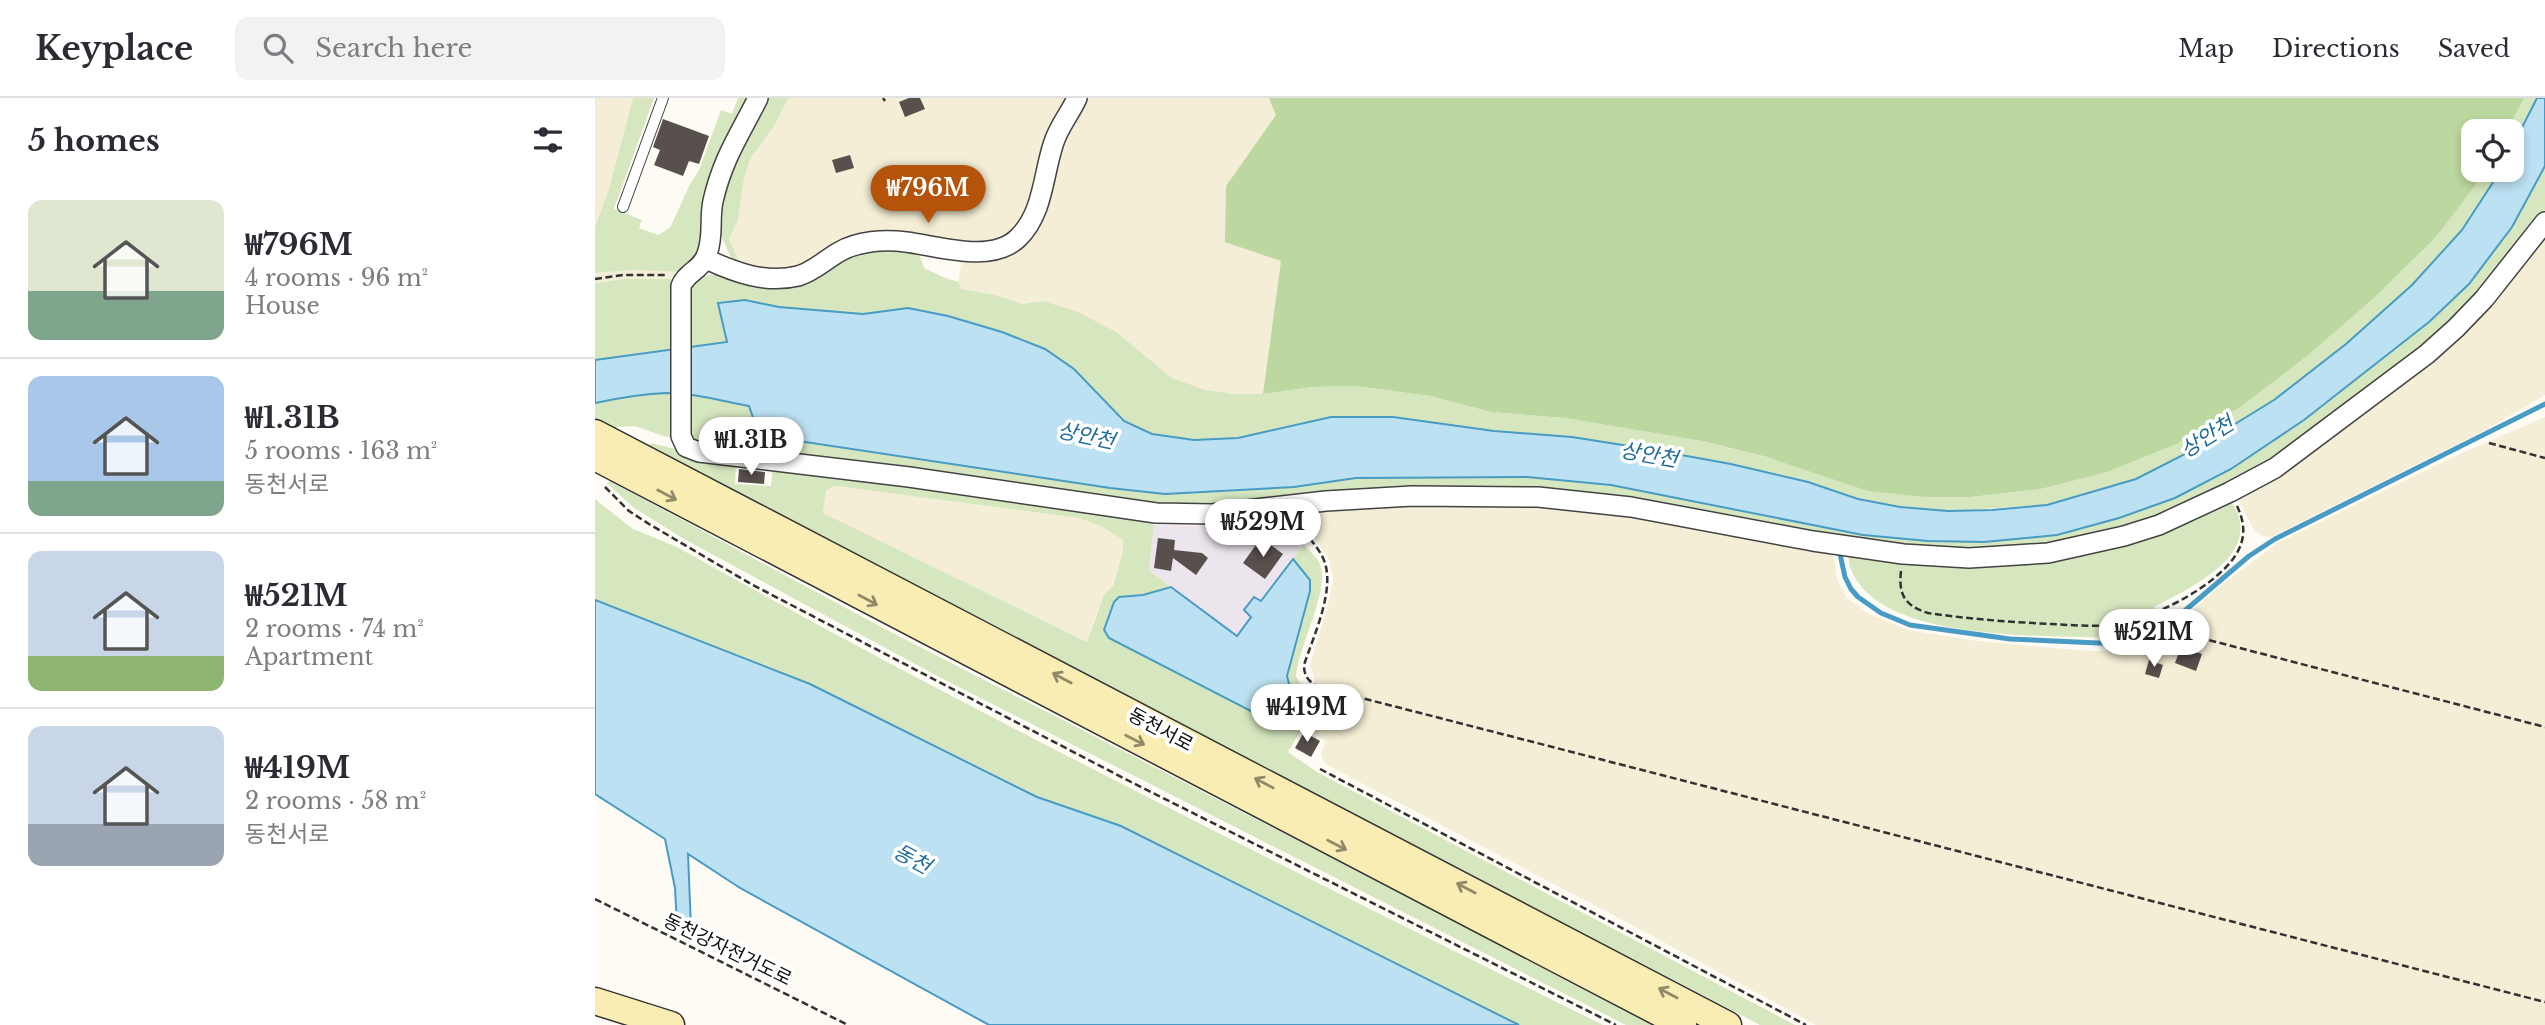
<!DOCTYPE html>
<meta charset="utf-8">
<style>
:root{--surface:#fff;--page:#f2f2f3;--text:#2b2b33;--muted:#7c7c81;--line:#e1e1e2;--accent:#b45309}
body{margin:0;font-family:"Libre Baskerville","Noto Sans KR",serif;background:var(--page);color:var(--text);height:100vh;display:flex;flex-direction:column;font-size:26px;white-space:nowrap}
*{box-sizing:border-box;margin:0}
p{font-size:23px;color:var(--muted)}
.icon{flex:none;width:38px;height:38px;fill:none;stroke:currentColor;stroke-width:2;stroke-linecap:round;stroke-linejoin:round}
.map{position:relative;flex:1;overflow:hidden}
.sheet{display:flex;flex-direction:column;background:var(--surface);width:595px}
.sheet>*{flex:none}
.tools{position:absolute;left:1866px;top:21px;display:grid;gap:14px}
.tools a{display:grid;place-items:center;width:63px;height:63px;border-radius:14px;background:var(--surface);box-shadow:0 4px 10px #0003;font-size:35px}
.price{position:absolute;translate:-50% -60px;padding:0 16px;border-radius:24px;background:#fff;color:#222;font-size:23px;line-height:46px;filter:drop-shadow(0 2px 4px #0008)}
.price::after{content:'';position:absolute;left:50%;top:42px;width:21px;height:16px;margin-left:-10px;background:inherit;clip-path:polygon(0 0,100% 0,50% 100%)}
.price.current{background:var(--accent);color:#fff}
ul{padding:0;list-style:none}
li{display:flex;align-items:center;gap:21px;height:175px;padding:0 28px}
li+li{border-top:2px solid var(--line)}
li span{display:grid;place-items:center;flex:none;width:196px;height:140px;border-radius:14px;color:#555}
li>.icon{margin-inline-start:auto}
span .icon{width:84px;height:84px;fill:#fffc;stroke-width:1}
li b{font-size:30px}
h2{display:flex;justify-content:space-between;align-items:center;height:84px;padding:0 28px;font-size:30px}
header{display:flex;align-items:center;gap:42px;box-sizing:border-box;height:98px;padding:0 35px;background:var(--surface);border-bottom:2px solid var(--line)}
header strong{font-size:33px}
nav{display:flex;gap:38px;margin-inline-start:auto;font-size:24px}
.search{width:490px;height:63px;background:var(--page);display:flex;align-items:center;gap:18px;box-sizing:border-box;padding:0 24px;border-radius:14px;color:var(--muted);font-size:26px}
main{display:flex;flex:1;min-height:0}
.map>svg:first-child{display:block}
.industrial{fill:#ece5ed}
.farmland{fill:#f3eed5}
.green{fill:#d6e7bf;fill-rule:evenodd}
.forest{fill:#bcd79f}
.water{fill:#bce1f2;stroke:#489bc4;stroke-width:2}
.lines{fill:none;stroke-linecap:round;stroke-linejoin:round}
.stream{stroke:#489bc4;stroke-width:5}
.building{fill:#58504d}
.service-casing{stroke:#434343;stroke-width:12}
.minor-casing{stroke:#434343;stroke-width:22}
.secondary-casing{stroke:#323232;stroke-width:29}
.path{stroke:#323232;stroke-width:2.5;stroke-dasharray:7 3.5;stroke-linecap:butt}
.service{stroke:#fff;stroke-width:10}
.minor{stroke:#fff;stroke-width:19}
.secondary{stroke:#f9edb4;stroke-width:26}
.oneway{stroke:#908a6a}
.labels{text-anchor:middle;stroke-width:7;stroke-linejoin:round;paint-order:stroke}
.street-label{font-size:19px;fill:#101010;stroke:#fff}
.water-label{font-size:21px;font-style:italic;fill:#216d9a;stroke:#fff}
</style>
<header>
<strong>Keyplace</strong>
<div class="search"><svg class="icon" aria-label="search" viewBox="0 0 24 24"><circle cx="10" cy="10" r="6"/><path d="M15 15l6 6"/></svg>Search here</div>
<nav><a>Map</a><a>Directions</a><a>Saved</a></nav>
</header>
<main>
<section class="sheet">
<h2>5 homes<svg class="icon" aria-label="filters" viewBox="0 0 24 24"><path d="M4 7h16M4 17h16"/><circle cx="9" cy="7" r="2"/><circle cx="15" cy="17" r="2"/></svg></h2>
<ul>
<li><span style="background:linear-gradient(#dfe7d0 65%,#7fa58c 0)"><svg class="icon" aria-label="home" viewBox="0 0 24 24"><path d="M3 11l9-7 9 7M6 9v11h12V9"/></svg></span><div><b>₩796M</b><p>4 rooms · 96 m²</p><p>House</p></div></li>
<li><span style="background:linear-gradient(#a9c7e8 75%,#7fa58c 0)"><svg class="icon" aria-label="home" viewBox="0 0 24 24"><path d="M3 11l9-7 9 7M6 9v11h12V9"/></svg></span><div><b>₩1.31B</b><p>5 rooms · 163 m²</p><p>동천서로</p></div></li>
<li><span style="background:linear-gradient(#c9d6e8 75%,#8fb573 0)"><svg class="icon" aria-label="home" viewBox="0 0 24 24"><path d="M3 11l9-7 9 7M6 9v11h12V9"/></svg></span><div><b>₩521M</b><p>2 rooms · 74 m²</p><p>Apartment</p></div></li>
<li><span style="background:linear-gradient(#c9d6e8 70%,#9aa5b1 0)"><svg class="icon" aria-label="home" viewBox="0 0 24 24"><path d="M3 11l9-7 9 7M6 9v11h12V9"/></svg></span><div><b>₩419M</b><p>2 rooms · 58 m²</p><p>동천서로</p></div></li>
</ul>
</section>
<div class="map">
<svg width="1950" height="927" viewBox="0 0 1950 927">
<rect width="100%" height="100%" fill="#fefbf4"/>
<!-- industrial -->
<path class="industrial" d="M672,419L687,424L709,447L666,504L649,513L657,518L642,538L554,472L559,427L624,428L645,426Z"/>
<!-- farmland -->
<path class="farmland" d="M0,0H38L14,91L0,129Z
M193,0H478L428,130L391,149L311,133H302L206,171L147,172L134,141L143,122L149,81L155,61L181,25Z
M486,0H674L682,17L631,88L686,163L668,296H638L610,293L577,280L520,233L481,213L448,203L427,206L401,197L366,191L363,184L366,167L363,160L404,155L452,87Z
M1950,133V297L1890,332L1676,439L1667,438L1660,433L1643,402L1644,396Z
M39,172L79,173L89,174L85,181H28L0,185V175Z
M1950,319V927H1221L1037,827L730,666L726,657L730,643L716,633L714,629L723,592L715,567L733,507L738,481L734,461L714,432V419L718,412L724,408L941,403L1238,453L1242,482L1252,500L1274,516L1313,532L1382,543L1493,553H1536L1560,545L1570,537L1620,492L1683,445L1858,359Z
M241,388L484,420L506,428L528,442V454L517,487L509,496L500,519L492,544L228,415L231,392Z"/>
<!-- green -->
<path class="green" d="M38,0H59L19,111L47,122L44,130L63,137L75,130L95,86L104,72L126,12L137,16L143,0H158L100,164L89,174L39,172L0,175V129L14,91Z
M167,0H193L181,25L155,61L149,81L143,122L134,141L146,168L140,169L125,135L121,105Z
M1929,0H1942L1916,51V33H1912Z
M1950,68V112L1942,126L1858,226L1714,342L1566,421L1455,449L1323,454L1014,402L582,410L171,357L68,338L40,328L23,329L0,340V305C24,300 47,296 72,295C99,295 127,303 154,308L164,337L515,390L570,396L699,389L761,380L932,379L1016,387L1268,437L1333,443L1389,444L1462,437L1524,420L1580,400L1636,371L1709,322L1834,224L1873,186L1917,129Z
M1892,72H1906L1867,132L1817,187L1751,246L1679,302L1596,353L1541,381L1452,407L1353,413L1305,409L1263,401L1212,384L1136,366L1053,351L977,339L899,333L798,319H736L643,340L599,342L557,336L529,323L505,300L313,210L268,216L184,209L150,202L123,205L132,244L0,262V185L28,181H85L132,175L161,183L262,154L309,150L323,152L329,170L348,179L363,184L366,191L401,197L427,206L448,203L481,213L520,233L577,280L610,292L638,296H668L717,289L761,288L835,298L896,314L970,320L1107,343L1331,399H1377L1445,391L1648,307L1713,256L1779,200L1842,138Z
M56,345L89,353L141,362L140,386L176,388L178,367L539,419L559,427L554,472L576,489L548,497L524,499L519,504L509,532L514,540L689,630L703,595L695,590L692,578L715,493L710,475L698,461L709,447C714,452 720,457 724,464C737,489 703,549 701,578L707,589L723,598L714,629L706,632L693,654L722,674L1200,927H1165L53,347ZM241,388L484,420L506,428L528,442V454L518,487L509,496L492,544L228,415L231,392Z
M15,383L290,531L1063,927H1031L348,581L89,441L39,410L12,385Z
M0,401L38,431L82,449C385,619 697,772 1008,927H924L526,728L442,699L215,586L0,502Z
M1634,401C1675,454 1596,490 1559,509L1563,521L1560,525L1528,538L1510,540C1445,537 1302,542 1263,484C1257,475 1251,464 1255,453L1418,463Z"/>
<!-- forest -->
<path class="forest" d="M674,0H1929L1912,33H1878V72H1892L1842,138L1779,200L1713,257L1648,307L1581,346L1512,374L1445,391L1376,399H1331L1273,393L1172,359L1107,343L970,320L896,314L835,298L761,288L717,289L668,296L686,163L630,144L631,88L681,17Z"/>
<!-- water -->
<path class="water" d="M1942,0H1950V68L1917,129L1874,186L1834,224L1709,322L1636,371L1580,400L1524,420L1462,437L1389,444L1333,443L1268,437L1016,387L932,379L761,380L699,389L570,396L515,390L164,337L154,308C127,303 99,295 71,295C47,296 24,300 0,305V262L132,244L123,205L150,202L184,209L268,216L313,210L353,218L407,234L450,251L479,271L529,323L557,336L599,342L643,340L736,319H798L899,333L977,339L1053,351L1136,366L1213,384L1263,401L1305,409L1353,413L1397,412L1452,407L1541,381L1596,353L1679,302L1751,246L1817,187L1867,132L1906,72H1916V51Z
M698,461L715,482V493L692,578L695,590L706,599L693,629L689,630L514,540L509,532L519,504L524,499L548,497L576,489L642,538L656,519L649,512L659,499L666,503Z
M0,502L215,586L442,699L526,728L924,927H394L145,790L93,756L96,829L82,827L80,790L70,741L0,696Z"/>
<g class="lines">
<!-- stream -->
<path class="stream" d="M1245,456L1250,479L1256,491L1263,499L1286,515L1315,527L1415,541L1525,546L1553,540L1566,533L1654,458L1680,441L1950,306"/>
</g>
<!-- building -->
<path class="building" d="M314,0H325L330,11L310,19L304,4Z
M68,21L114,38L104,66L94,63L88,78L59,67L65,52L58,49Z
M255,57L259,70L241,75L237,62Z
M144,371L170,374L169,386L143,384Z
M563,440L580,442L579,452L607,455L613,460L601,477L578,460L576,473L559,470Z
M666,440L688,456L670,481L648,465Z
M1586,549L1607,556L1601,573L1580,565Z
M1554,562L1568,567L1564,580L1550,576Z
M709,634L725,643L716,659L700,650Z"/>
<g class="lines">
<defs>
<path id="service" d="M28,109L68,0"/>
<path id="minor" d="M163,0C144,38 128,60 118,103C114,122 119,137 112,156C106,173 92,173 86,188V338L91,349L104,354L314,379L561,415L617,416L731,403L817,398L943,399L1036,409L1218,443L1308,456L1374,460L1453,455L1529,438L1564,427L1635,394L1680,370L1832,256L1861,230L1889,201L1950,124
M111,161C139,174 170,186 203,178C218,174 230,162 244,154C263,143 289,141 311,144C344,148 396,166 423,140C448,116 448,78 458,47C463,29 475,16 482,0"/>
<path id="secondary" d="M0,335L1133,927
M0,359L1088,927
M0,903L76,927"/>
</defs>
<!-- service casing -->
<use href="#service" class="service-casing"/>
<!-- minor casing -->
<use href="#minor" class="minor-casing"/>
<!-- secondary casing -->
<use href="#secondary" class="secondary-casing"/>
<!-- path -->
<path class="path" d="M288,0L290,3
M0,181L28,177H73
M1894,345L1950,360
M10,389L34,413L54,426L156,486L536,684L1021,927
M701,425C710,436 722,447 728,460C742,489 718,539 709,567C709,579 714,584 724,589L1950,904
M1306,473C1303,498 1311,508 1333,515C1374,521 1415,524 1456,526C1479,527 1503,530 1526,525C1559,518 1600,498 1625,475C1647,455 1655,435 1642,408
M1565,512L1575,532L1950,629
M725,671L1211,927
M0,801L253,927"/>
<!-- service -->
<use href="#service" class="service"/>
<!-- minor -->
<use href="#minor" class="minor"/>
<!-- secondary -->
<use href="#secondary" class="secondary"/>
</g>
<!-- one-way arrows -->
<defs><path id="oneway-shaft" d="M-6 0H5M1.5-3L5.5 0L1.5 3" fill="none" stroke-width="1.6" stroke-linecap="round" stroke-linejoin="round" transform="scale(1.75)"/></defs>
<g class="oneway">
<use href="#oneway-shaft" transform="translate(72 397) rotate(28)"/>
<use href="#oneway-shaft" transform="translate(273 502) rotate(28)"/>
<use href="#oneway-shaft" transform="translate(467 580) rotate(-152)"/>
<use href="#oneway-shaft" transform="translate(540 642) rotate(27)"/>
<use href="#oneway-shaft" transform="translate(669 685) rotate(-152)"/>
<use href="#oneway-shaft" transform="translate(742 747) rotate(27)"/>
<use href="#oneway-shaft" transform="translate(871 790) rotate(-152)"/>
<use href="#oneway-shaft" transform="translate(1073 895) rotate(-152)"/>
</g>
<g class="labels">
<!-- street labels -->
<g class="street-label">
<text transform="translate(566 631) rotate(28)" y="7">동천서로</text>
<text transform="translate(133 851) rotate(26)" y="7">동천강자전거도로</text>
</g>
<!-- water labels -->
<g class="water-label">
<text transform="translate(491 338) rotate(12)" y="7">상안천</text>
<text transform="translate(1612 339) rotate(-32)" y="7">상안천</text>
<text transform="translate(1054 357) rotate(10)" y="7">상안천</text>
<text transform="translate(317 761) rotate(28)" y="7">동천</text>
</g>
</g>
</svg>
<div class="tools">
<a><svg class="icon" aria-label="locate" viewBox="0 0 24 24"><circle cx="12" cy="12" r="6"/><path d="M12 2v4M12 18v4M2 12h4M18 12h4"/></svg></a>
</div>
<b class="price current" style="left:333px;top:127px">₩796M</b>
<b class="price" style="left:156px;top:379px">₩1.31B</b>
<b class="price" style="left:668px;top:461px">₩529M</b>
<b class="price" style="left:1559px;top:571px">₩521M</b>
<b class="price" style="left:712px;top:646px">₩419M</b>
</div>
</main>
